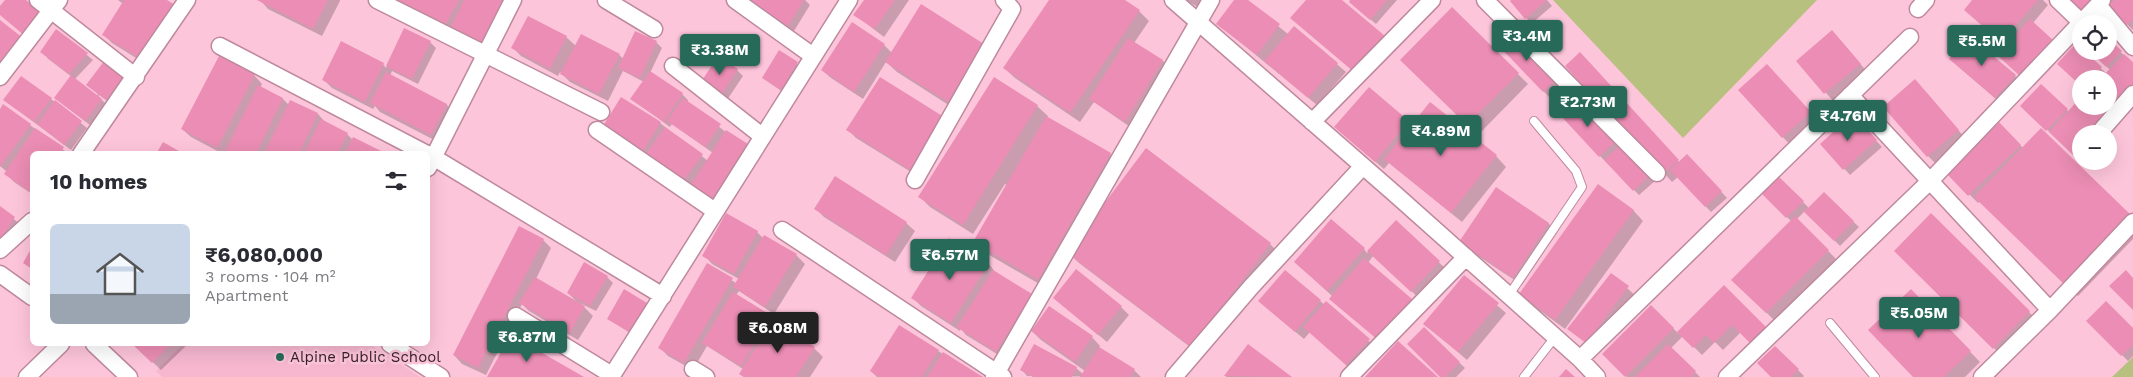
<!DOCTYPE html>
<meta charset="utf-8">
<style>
:root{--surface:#fff;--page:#f7f7f7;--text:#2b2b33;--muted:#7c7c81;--line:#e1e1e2;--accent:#286a59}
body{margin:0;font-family:"Work Sans",sans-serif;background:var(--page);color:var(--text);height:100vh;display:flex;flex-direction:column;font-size:19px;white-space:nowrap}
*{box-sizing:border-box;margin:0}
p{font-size:16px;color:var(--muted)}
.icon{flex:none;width:28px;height:28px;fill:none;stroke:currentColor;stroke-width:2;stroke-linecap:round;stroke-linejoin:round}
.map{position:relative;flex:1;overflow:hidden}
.details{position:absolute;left:30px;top:151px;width:400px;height:195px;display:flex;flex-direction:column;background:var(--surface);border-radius:8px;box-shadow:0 5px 20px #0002}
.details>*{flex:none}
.buttons{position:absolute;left:2072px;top:15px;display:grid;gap:10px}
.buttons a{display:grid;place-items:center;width:45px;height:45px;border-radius:50%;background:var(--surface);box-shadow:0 5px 20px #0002;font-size:25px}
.price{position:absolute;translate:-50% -42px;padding:0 11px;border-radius:5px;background:var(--accent);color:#fff;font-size:16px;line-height:32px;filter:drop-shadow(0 1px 2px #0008)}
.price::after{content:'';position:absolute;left:50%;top:30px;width:15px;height:11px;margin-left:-8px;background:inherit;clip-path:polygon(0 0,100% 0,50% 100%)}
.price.current{background:#222;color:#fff}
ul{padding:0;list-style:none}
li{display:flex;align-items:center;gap:15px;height:125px;padding:0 20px}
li+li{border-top:1px solid var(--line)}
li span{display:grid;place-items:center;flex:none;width:140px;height:100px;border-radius:8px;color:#555}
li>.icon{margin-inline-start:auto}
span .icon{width:60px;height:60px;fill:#fffc;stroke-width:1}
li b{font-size:21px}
h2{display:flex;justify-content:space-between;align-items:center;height:60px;padding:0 20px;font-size:21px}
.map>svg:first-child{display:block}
.built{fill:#f6b7cf}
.green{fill:#b8c07f}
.shadow{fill:#0003}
.building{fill:#eb8db4}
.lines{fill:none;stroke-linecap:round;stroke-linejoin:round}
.service-casing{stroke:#be899d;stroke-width:10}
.minor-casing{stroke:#be899d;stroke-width:19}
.service{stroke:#fff;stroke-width:8}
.minor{stroke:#fff;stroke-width:16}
.poi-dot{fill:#286a59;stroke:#fdc5da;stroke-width:2}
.labels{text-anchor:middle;stroke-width:5;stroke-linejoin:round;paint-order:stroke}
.poi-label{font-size:15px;fill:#341f27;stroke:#fdc5da;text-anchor:start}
</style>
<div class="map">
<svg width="2133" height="377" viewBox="0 0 2133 377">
<rect width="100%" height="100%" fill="#fdc5da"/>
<!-- built -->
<path class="built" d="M183,344H370L420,377H162L156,371Z"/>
<!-- green -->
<path class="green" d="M1553,0H1817L1683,138Z
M2133,357V377H2112Z"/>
<!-- shadow -->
<path class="shadow" d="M118,0H165L149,66L112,43L103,34L123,4Z
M260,0H340V1L322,36L268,9Z
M394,0H518L515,7L502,2L493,51L461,35L456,29L452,36Z
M752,0H805L810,5L794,31L757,7Z
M865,0H909L884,37L855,15Z
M1050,0H1123L1139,11L1149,21L1134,43L1163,61L1171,70L1133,129L1094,102L1080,122L1015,78L1004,68Z
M1185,0H1219L1211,14Z
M1236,0H1246L1288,34L1294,27L1346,72L1317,105L1218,24Z
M1352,0H1397L1376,24L1356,7Z
M1513,0H1547L1552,6L1531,24Z
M1974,0H2043L2048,5L2033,23L2007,46L1974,18Z
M2072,0H2133V30L2107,5Z
M1452,9L1528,84L1478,135L1402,60Z
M404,30L430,42L436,48L418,84L392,71L390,76L447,105L455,114L440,143L380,112L375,106L373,109L332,88L323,79L383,64L386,68Z
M57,31L93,60L75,79L96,96L98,94L88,85L124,76L113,105L99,95L98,96L107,105L91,126L62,103L72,77L47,58Z
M566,37L576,46L619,55L624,59L656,42L662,48L650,73L682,94L688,100L687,103L726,132L747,145L756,153L721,206L701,193L692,184L691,185L604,126L622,99L660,123L708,161L713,153L672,124L670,127L632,99L644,82L623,71L608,101L570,82L560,72L558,76L521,56L513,48Z
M1840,40L1868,73L1834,102L1798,61Z
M2109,41L2133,64V109L2109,106V79H2081V85L2059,64L2076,45L2107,74L2110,70L2091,51H2109Z
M884,45L892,53L983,45L958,111L897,72L886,62L863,99L831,78L822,70Z
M1500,45L1561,86L1549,97Z
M779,52L803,69L787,95L763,78Z
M1589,62L1680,163L1693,161L1727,198L1711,212L1678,177L1672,182L1664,173Z
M1959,67L2015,76L2023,84L2004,106Z
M737,70L743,76L727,100L708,88Z
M1775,74L1818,122L1791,146L1740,90Z
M254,75L262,84L260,88L283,99L289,105L291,101L318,114L326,123L347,134L353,140L382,154H229L227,152L223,154L191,137L182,129Z
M2041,86L2069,112L2081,99V106H2095L2116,127L2109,134H2081V161L2021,106Z
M1369,88L1412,126L1496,156L1506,167L1462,222L1389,163L1384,169L1344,135Z
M1923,89L1966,139L1936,164L1928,156Z
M51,99L87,128L71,150L11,105Z
M1578,101L1655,181L1639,195L1600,156Z
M1037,106L1048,116L1047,118L1110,154L1120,164L1078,237L1270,244L1280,254L1202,356L1079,263L1069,253L1048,289L984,252L974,242L1007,185L1005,184L973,234L930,207L920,197Z
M0,111L30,125L69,154H32V194L14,182L6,174L7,172L0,166Z
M943,118L919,177L856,138L848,130Z
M1859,122L1882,147L1850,175L1822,144Z
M1999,124L2023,148L2133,219V239L2078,296L1980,201L1978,203L1948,173Z
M1778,177L1809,208L1824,194L1859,227L1840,246L1805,211L1797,219L1836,259L1775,321L1733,280L1791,221L1763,193Z
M1496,189L1549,224L1557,233L1522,285L1469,250L1461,242Z
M0,208L20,224L0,245Z
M816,209L906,223L915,231L895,262L824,217Z
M1633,210L1643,221L1565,329L1531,304L1521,294Z
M1931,215L2039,322L2004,358L1895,251Z
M1396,222L1447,270L1420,299L1373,256L1368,263L1420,308L1387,347L1304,270L1364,249L1367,253Z
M757,232L763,238L765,236L796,255L805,264L774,314L739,291L736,295L771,317L779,326L814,348L823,357L810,377H744L740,374L743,369L707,346L693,370L668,356L660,348L707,265L736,283L739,279L712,264L704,255Z
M950,239L989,264L996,273L1031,295L1040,304L1005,359L966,335L961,329L960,331L921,306L913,298Z
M543,240L551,248L536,279L577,302L568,293L607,277L613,283L596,311L580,303L593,316L578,340L529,311L522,304L486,375L462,364L454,355Z
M1285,272L1377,348L1355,373L1310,332L1304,339L1268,309Z
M1611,274L1636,296L1595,350L1569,329Z
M1464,277L1506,313L1467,360L1425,324Z
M1724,287L1773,337L1759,350L1741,332L1723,350L1715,342L1702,355L1683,336L1671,348L1700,377H1627L1604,354L1651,307L1679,334V332Z
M625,291L652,310L636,337L608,318Z
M1911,291L1980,362L1965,377H1915Z
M1054,298L1121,307L1129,315L1107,342Z
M1049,307L1092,337L1100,346L1099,348L1134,370L1141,377L1027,376L1022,370L1076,368L1083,374L1085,371L1041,340L1032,331Z
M2088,321L2133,330V356L2128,361Z
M1424,329L1465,368L1456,377H1442Z
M134,344H188L161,370Z
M1248,346L1290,377H1227L1225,376Z
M1775,347L1804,376L1803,377H1773Z
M938,351L980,377H877L871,371Z"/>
<!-- building -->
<path class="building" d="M5,0H26L43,14L25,36L0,15V6Z
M124,0H167L175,5L141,59L102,35Z
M257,0H328L313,29Z
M393,0H459L443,29Z
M464,0H499L506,3L485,44L451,27Z
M751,0H804L788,26L750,1Z
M864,0H895L875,29L853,15Z
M1049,0H1125L1140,10L1070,113L1003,68Z
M1234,0H1248L1280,24L1257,55L1216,24Z
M1306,0H1342L1385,36L1354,72L1290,18Z
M1350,0H1387L1370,20L1349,2Z
M1511,0H1547L1525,19L1510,1Z
M1972,0H2038L2001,42L1964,10Z
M2070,0H2096L2083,13Z
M2114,0H2133V19L2125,26L2107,7Z
M921,4L984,44L948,102L885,62Z
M1452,7L1519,73L1467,125L1400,60Z
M528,16L567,36L550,69L511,48Z
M2030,19L2054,41L2021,77L1997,55Z
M0,20L23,38L0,69Z
M852,22L885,44L854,92L821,70Z
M1294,26L1338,63L1308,98L1264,61Z
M404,28L431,41L412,79L386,66Z
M56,29L88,53L69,74L40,52Z
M1832,30L1861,64L1824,94L1796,61Z
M635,31L657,41L640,78L618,68Z
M1512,32L1556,79L1543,92L1498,45Z
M581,34L620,54L599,94L560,74Z
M1969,36L2016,75L1995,98L1949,59Z
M1128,38L1163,60L1125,122L1089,99Z
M2109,39L2122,51L2106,67L2090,51H2109Z
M341,41L384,63L365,102L322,80Z
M2076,43L2081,48V51H2084L2102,67L2091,79H2081V86L2057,64Z
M779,50L798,62L781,90L762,78Z
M1580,52L1679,160L1663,174L1565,66Z
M2124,54L2133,62V89L2110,113L2103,106H2109V79H2100Z
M219,56L255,74L217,148L181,129Z
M718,56L738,69L721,95L701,82Z
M105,60L125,75L106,100L86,85Z
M1767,64L1811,112L1782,138L1738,90Z
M650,71L683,93L664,122L630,99Z
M386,72L447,104L431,135L370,103Z
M71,75L102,99L85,121L54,98Z
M21,76L52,98L34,122L3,100Z
M880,77L944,117L910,170L846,130Z
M994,77L1038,105L963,225L918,197Z
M1915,79L1959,130L1927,157L1883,107Z
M2041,84L2068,109L2046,131L2020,106Z
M258,85L283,98L256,154H229L225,152Z
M1369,87L1409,121L1375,162L1334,127Z
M621,97L661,122L643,151L603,126Z
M2081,97V106H2097L2109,117L2093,134H2081V147L2073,155L2049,132Z
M683,98L721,124L705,147L667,121Z
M1578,99L1616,141L1599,157L1561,116Z
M55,100L82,121L64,145L37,124Z
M290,100L318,113L299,154H264Z
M1430,102L1497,155L1451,213L1384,159Z
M3,104L31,124L0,167V109Z
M1853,114L1877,140L1843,170L1820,144Z
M1046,116L1111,153L1038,280L973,242Z
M321,119L348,133L337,154H304Z
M1999,122L2021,145L1968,196L1946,173Z
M665,127L703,154L684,180L646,154Z
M35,128L64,147L60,154H32V193L4,174Z
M2041,128L2133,217L2067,287L1974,197Z
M726,130L748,144L712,199L691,185Z
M353,137L381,151L380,154H345Z
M163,142L184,154H156Z
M1621,145L1650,175L1633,191L1604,160Z
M1146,148L1271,243L1191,347L1067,253Z
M1687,154L1722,191L1705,207L1670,170Z
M835,176L907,222L886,255L814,209Z
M1778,176L1804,201L1786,218L1761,193Z
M1598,184L1634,210L1555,320L1519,294Z
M1496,187L1549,223L1513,278L1459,242Z
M1824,192L1854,221L1834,241L1804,212Z
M0,206L15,217L0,239Z
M726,213L758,231L734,274L702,256Z
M1931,213L2030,311L1993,349L1894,251Z
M1795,216L1829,250L1766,313L1731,280Z
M1331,219L1365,248L1327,291L1294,262Z
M1396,220L1440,261L1411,292L1367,251Z
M519,226L544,239L478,368L453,355Z
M764,235L797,254L765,307L733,287Z
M949,238L989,263L951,323L911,298Z
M32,247V269L23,263Z
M1364,258L1412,299L1378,340L1329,299Z
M584,262L608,276L590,306L567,293Z
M707,263L733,278L684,363L658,348Z
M1076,269L1122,306L1098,335L1053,298Z
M993,270L1032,294L996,352L957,327Z
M1285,270L1321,300L1295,332L1258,301Z
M2126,270L2133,278V310L2109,286Z
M1611,273L1629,286L1586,343L1567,329Z
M1464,275L1499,303L1458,352L1423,324Z
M535,277L585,306L570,333L519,303Z
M1724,285L1766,327L1750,343L1732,325L1714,343L1706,335L1693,348L1677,332Z
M624,289L647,303L629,332L607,319Z
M1911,289L1971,351L1944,377H1913L1868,330Z
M733,292L772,316L741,366L702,343Z
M1326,301L1370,339L1346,365L1303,327Z
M2106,301L2133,328V345L2121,356L2086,321Z
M1651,305L1674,328L1625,377L1602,354Z
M1049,306L1093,336L1075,362L1031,331Z
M773,320L815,347L796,377H744L739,374Z
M899,325L939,350L922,377H879L870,371Z
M1424,327L1460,362L1445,377H1440L1407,344Z
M511,335L584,377H487Z
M1398,341L1438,377H1365Z
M132,344H171L152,363Z
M1034,344L1077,367L1072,377H1033L1020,370Z
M1248,344L1292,377L1224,376Z
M1668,344L1696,371L1691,377H1635Z
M1775,346L1799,369L1791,377H1771L1757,363Z
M1099,347L1135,369L1130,377H1080Z
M943,352L983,377H927Z
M1566,369L1575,377H1559Z"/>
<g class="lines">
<defs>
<path id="service" d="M1509,295L1582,187L1576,171L1534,121
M1830,323L1875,377
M1524,377L1555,337"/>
<path id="minor" d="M38,0L136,77
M377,0L601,112
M606,0L654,29
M735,0L813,56
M1173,0L1395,194L1580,359L1597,377
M1485,0L1657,173
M2058,0L2081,22
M2102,0L2098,5L2133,47
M1918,9L1926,0
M220,46L427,154
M673,66L762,136
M0,77L59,0
M1850,95L2050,310
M1312,122L1432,0
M597,130L715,211
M2098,134L2133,94
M81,154L187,0
M428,154L663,296
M428,168L513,0
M915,180L1012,9L1004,0
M782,230L1003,377
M0,250L32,221
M0,274L32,297
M516,316L612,375
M94,344L129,377
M390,344L441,377
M1580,359L1910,37
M693,369L706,377
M27,377L61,344
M611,377L849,0
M994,377L1211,0
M1174,377L1251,287L1363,166
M1349,377L1466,257
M1727,377L1930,181L2098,5
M1982,377L2050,310L2133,222"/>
</defs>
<!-- service casing -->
<use href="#service" class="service-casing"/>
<!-- minor casing -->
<use href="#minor" class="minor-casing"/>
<!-- service -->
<use href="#service" class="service"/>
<!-- minor -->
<use href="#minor" class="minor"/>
</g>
<!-- markers -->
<circle class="poi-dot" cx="280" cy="357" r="5"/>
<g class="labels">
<!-- poi labels -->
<g class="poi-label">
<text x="290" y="362">Alpine Public School</text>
</g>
</g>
</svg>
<div class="buttons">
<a><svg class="icon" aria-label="locate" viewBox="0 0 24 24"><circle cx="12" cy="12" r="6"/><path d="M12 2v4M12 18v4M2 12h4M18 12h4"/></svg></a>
<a>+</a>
<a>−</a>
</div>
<b class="price" style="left:1527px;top:62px">₹3.4M</b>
<b class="price" style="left:1982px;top:67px">₹5.5M</b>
<b class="price" style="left:720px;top:76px">₹3.38M</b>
<b class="price" style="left:1588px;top:128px">₹2.73M</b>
<b class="price" style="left:1848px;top:142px">₹4.76M</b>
<b class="price" style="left:1441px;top:157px">₹4.89M</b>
<b class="price" style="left:950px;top:281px">₹6.57M</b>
<b class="price" style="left:1919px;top:339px">₹5.05M</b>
<b class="price current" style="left:778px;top:354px">₹6.08M</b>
<b class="price" style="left:527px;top:363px">₹6.87M</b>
<section class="details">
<h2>10 homes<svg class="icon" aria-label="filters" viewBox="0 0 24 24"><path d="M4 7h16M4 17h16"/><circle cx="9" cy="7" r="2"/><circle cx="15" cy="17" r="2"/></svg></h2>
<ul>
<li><span style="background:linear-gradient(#c9d6e8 70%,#9aa5b1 0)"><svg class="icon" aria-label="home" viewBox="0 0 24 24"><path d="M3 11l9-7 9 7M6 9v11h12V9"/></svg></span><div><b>₹6,080,000</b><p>3 rooms · 104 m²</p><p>Apartment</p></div></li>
</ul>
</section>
</div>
